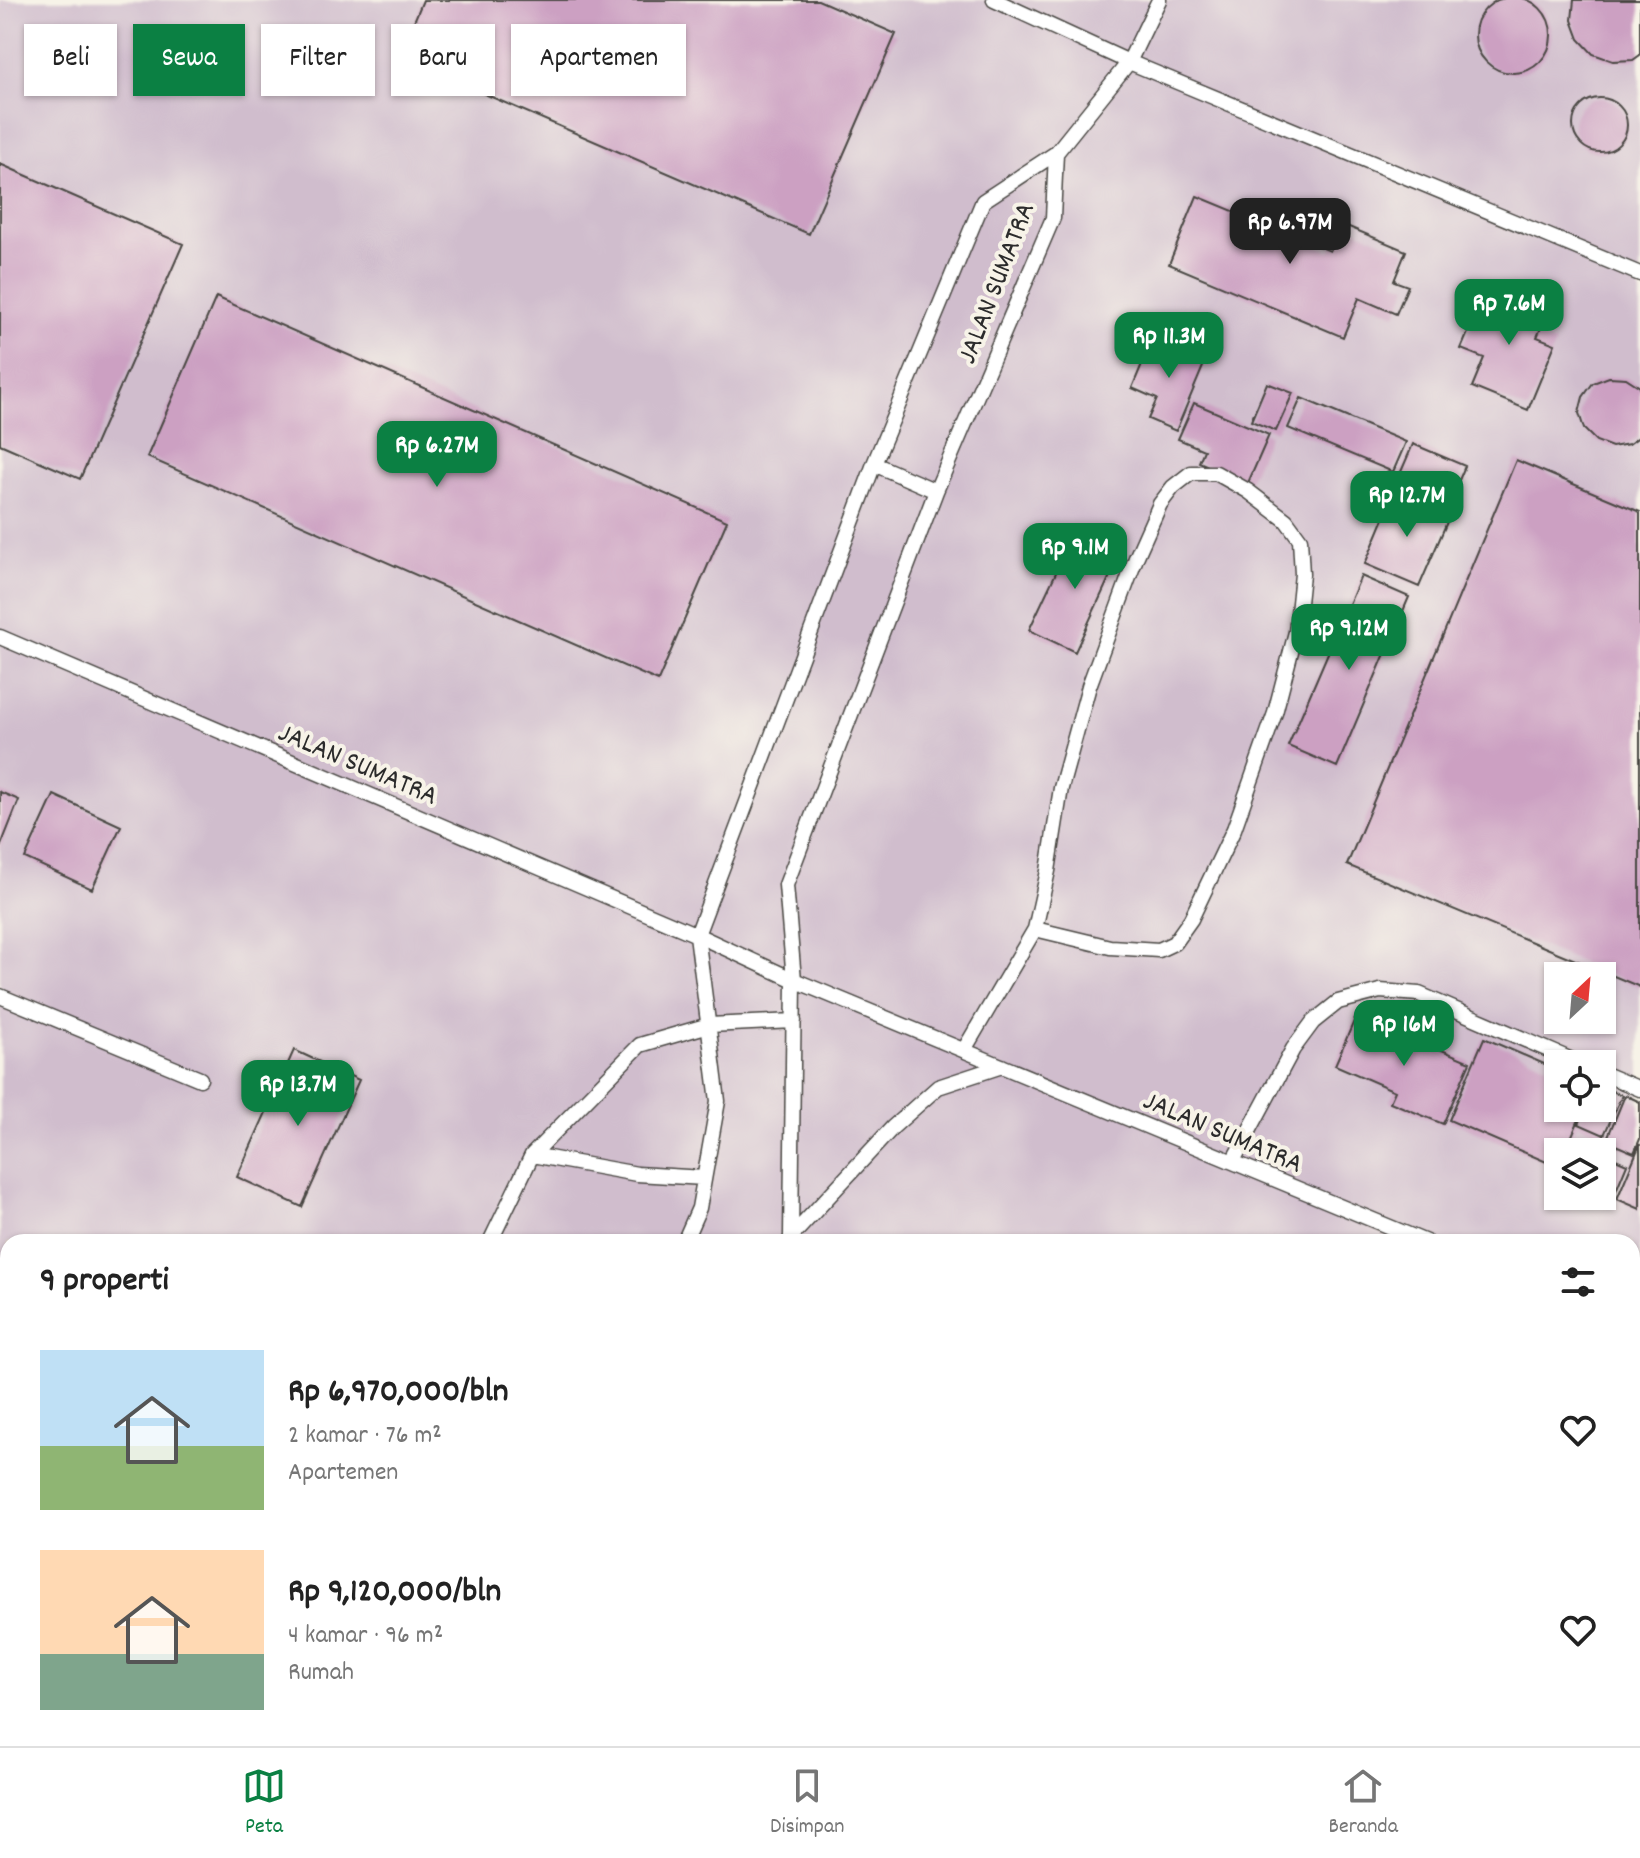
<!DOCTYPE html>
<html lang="id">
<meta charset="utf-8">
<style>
:root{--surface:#fff;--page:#f6f6f6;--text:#222;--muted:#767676;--line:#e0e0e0;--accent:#0b8043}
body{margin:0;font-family:Dekko,sans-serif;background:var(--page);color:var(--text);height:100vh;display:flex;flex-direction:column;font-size:30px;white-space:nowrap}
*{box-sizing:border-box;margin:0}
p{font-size:26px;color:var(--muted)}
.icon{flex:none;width:44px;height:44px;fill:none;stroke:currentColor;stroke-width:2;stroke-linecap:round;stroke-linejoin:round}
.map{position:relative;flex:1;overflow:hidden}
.panel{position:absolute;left:0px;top:1234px;width:1640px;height:512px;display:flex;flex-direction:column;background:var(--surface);border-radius:24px 24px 0 0;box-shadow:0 2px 6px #0004}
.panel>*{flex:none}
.hud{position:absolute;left:24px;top:24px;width:800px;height:72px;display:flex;gap:16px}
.needle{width:52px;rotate:26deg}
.buttons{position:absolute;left:1544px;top:962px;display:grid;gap:16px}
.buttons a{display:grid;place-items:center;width:72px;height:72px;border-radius:0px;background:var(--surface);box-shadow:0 2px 6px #0004;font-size:40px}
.price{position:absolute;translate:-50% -68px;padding:0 18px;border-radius:16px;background:var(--accent);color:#fff;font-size:26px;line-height:52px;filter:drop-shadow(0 2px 4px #0008)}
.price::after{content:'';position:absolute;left:50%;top:48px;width:24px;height:18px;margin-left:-12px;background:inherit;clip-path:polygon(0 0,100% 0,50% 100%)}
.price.active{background:#222;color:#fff}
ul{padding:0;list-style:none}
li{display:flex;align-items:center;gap:24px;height:200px;padding:0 40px}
li span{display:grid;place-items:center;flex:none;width:224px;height:160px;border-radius:0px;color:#555}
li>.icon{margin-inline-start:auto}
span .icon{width:96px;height:96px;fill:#fffc;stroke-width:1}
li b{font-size:34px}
h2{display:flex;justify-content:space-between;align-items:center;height:96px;padding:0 40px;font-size:34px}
.tag{padding:0 28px;border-radius:0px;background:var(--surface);box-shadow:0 2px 6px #0004;font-size:28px;line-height:72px}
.tag.active{background:var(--accent);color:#fff}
.tab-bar{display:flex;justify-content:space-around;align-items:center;height:112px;border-top:2px solid var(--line);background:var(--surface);font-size:22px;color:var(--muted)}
.tab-bar a{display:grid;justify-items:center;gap:4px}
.tab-bar .active{color:var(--accent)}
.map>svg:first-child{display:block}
.industrial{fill:#d0bdcd;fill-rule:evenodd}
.building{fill:#cca0c2}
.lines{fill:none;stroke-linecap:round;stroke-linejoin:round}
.service-casing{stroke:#484642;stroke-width:17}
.service{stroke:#fff;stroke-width:14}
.labels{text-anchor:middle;stroke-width:8;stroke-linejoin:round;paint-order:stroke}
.street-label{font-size:28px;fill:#2b2b2b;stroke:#f7f3e8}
</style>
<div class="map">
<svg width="1640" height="1746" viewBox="0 0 1640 1746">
<rect width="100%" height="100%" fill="#f7f3e8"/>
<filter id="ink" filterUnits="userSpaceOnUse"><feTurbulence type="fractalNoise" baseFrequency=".0125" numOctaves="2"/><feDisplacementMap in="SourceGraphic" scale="16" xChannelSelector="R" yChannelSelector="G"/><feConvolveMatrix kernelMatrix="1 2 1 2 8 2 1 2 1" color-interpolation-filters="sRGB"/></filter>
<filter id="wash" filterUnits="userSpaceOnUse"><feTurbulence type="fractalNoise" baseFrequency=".006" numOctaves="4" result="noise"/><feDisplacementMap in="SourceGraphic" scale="32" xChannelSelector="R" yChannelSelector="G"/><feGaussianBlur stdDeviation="1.8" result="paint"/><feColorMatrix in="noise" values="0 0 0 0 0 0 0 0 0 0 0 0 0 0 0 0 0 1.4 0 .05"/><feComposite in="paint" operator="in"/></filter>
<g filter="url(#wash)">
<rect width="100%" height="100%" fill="#ece2c1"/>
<!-- industrial -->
<path class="industrial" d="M0,0H1640V1746H0ZM1558,976H1602V1020H1558ZM1558,1064H1602V1108H1558ZM1558,1152H1602V1196H1558ZM8,1242H1632V1738H8Z"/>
<g id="blocks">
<!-- building -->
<path class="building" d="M1475 35a38 38 0 1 1 76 0a38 38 0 1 1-76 0Z
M423,0H818L896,34L809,234L399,57Z
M1574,0H1640V55L1633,60L1613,61L1593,54L1579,39L1572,20Z
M1573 125a27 27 0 1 1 54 0a27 27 0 1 1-54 0Z
M0,164L183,244L80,479L0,444Z
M1197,196L1330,251L1342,224L1406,251L1394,281L1408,286L1396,314L1359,298L1343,337L1169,264Z
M1488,285L1549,310L1537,337L1555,344L1528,410L1472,387L1484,358L1461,349Z
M216,297L727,521L658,681L147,457Z
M1154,335L1207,357L1176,431L1148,419L1157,399L1132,388Z
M1609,377L1626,378L1640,387V436L1629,444L1612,447L1596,441L1584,429L1579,413L1583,397L1593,383Z
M1267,383L1293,393L1276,431L1251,421Z
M1301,398L1406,442L1393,472L1288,428Z
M1194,403L1269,435L1248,483L1199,462L1204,450L1178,439Z
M1413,444L1465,466L1449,504L1397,481Z
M1516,460L1640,512V987L1347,865Z
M1395,492L1450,515L1419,587L1365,564Z
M1076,530L1121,552L1075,652L1029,630Z
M1361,576L1409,597L1337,767L1288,746Z
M0,792L19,800L0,848Z
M54,795L121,826L92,889L25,858Z
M1357,1014L1470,1062L1443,1124L1390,1102L1395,1091L1335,1065Z
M1484,1038L1558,1070V1108H1584L1565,1152H1558V1167L1449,1120Z
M294,1050L359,1080L302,1207L237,1177Z
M1602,1087L1622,1095L1604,1135L1579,1124L1586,1108H1602Z
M1625,1095L1640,1102V1139L1634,1153L1606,1141Z
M1640,1144V1209L1617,1199Z
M1602,1153L1627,1164L1613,1198L1602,1193Z
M0,1281L8,1285V1355L0,1360Z
M748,1738H1042L1059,1746H744Z"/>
</g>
</g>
<g filter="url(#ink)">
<use href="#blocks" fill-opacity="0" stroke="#484642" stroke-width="2"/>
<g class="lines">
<defs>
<path id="service" d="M994,0L1129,62L1640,274
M874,464L936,491
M0,637L697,935L794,980L1426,1242
M0,996L200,1079
M964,1050L1035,929L1048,871L1061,788L1089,686L1136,558L1160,504L1173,487L1191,473H1216L1248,491L1286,520L1300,539L1302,574L1296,632L1275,713L1234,829L1191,919L1174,943L1159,950L1110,947L1035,929
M1602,1073L1640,1089
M532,1155L637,1174L704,1178
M1233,1161L1293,1049L1313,1022L1338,1002L1380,991L1419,994L1581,1064
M791,1237L893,1127L938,1087L1002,1066
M490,1242L532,1155L640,1045L709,1025L794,1021
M684,1242L699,1208L718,1101L697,935L874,464L983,201L1056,153L1129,62L1159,0
M789,1242L791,1237L794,980L786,885L936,491L1053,218L1056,153
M1632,1328L1640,1331
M1632,1615L1640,1619
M539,1738L556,1746
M1183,1738L1204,1746
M1545,1738L1563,1746
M250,1746L254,1738
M459,1746L463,1738
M568,1746L572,1738"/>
</defs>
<!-- service casing -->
<use href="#service" class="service-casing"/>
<!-- service -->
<use href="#service" class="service"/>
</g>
</g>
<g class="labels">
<!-- street labels -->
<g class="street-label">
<text transform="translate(994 282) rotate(-69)" y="10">JALAN SUMATRA</text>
<text transform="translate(359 762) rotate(23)" y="10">JALAN SUMATRA</text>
<text transform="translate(1224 1130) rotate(23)" y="10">JALAN SUMATRA</text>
</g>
</g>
</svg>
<div class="buttons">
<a><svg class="needle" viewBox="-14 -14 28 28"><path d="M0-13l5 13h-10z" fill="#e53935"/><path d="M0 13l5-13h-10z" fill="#767676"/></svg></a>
<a><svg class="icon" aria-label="locate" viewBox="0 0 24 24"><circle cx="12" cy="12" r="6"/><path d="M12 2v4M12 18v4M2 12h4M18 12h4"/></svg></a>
<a><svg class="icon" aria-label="layers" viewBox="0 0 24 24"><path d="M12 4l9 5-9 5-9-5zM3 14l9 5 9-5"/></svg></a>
</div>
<b class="price active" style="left:1290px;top:266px">Rp 6.97M</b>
<b class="price" style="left:1509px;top:347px">Rp 7.6M</b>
<b class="price" style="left:1169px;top:380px">Rp 11.3M</b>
<b class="price" style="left:437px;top:489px">Rp 6.27M</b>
<b class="price" style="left:1407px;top:539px">Rp 12.7M</b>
<b class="price" style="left:1075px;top:591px">Rp 9.1M</b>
<b class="price" style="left:1349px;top:672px">Rp 9.12M</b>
<b class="price" style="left:1404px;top:1068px">Rp 16M</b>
<b class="price" style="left:298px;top:1128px">Rp 13.7M</b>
<div class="hud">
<a class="tag">Beli</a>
<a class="tag active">Sewa</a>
<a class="tag">Filter</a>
<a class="tag">Baru</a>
<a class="tag">Apartemen</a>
</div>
<section class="panel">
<h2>9 properti<svg class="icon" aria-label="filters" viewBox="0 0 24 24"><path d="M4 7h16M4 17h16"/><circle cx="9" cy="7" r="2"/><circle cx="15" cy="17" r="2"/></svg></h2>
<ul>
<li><span style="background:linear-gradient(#bfe0f5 60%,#8fb573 0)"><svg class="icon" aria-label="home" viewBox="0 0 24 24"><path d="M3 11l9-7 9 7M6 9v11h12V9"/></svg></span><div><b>Rp 6,970,000/bln</b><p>2 kamar · 76 m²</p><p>Apartemen</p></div><svg class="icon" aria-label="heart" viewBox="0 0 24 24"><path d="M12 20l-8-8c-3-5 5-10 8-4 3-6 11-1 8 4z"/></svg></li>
<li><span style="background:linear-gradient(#ffd9b3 65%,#7fa58c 0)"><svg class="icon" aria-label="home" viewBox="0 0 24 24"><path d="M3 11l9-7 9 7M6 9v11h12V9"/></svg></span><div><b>Rp 9,120,000/bln</b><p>4 kamar · 96 m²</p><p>Rumah</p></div><svg class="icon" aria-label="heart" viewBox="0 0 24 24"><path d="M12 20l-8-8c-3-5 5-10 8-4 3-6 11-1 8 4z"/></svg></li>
</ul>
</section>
</div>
<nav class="tab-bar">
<a class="active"><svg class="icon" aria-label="map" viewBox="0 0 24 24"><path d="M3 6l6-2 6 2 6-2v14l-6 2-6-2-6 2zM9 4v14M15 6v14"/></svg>Peta</a>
<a><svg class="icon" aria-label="saved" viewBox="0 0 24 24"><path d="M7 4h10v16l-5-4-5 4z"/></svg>Disimpan</a>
<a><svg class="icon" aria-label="home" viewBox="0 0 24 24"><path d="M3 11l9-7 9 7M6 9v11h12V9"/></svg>Beranda</a>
</nav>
